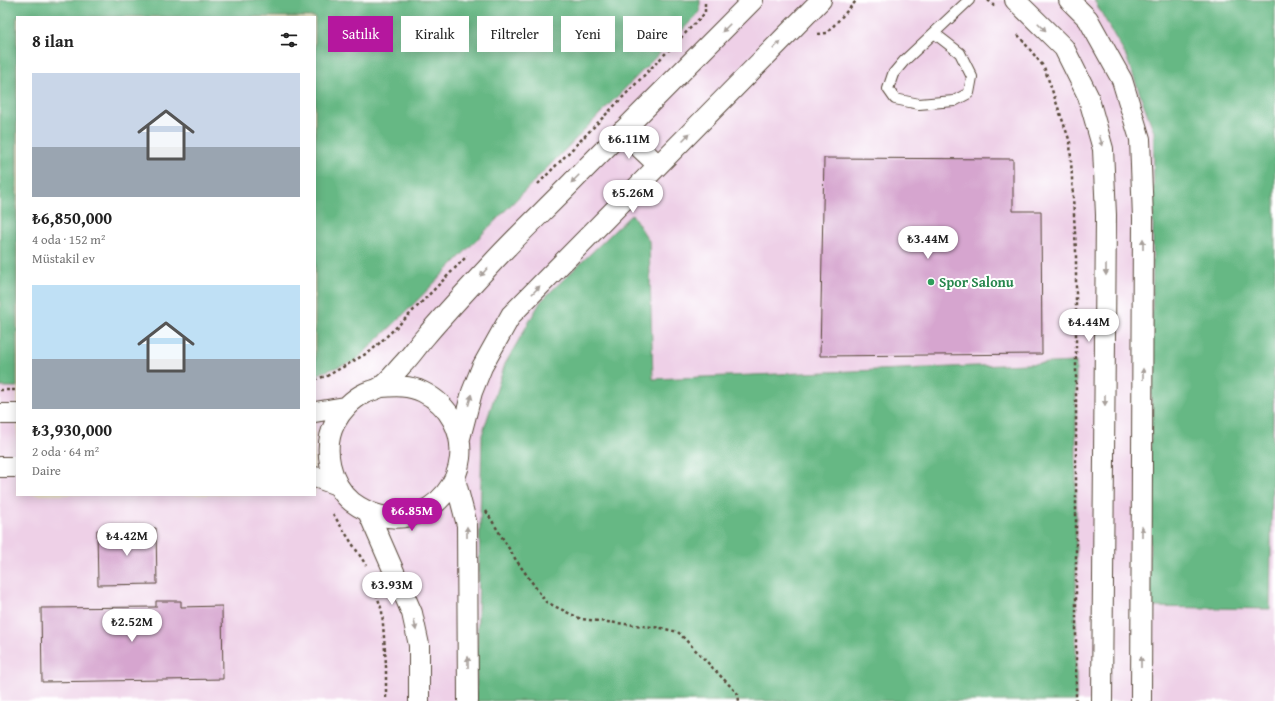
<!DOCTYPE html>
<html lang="tr">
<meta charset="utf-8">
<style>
:root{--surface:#fff;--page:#f6f6f6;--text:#222;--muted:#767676;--accent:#b5179e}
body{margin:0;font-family:"Gentium Book Plus",serif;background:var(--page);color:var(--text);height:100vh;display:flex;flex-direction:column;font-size:15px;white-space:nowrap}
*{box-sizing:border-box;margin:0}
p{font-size:13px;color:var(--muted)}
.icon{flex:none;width:22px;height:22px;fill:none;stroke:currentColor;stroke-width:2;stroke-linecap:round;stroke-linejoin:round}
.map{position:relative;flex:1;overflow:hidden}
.details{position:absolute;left:16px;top:16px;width:300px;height:480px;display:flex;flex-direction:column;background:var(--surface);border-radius:0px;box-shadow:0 2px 10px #0003}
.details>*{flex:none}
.guide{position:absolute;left:328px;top:16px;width:380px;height:36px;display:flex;gap:8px}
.price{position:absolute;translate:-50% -34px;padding:0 9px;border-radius:14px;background:#fff;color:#222;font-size:13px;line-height:26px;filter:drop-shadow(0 1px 2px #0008)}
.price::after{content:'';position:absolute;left:50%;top:24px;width:12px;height:9px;margin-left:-6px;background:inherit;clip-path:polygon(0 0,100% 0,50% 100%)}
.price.current{background:var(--accent);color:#fff}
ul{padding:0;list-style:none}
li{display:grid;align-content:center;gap:8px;height:212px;padding:0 16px}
li span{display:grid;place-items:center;height:124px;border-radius:0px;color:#555}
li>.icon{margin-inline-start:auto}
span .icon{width:72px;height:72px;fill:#fffc;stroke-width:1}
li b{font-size:17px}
h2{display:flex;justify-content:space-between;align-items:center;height:48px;padding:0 16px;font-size:17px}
.tag{padding:0 14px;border-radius:0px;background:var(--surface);box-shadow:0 2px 10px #0003;font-size:14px;line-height:36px}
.tag.current{background:var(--accent);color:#fff}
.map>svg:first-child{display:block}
.built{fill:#eed0e7;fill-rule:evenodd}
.forest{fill:#66b884;stroke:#507151}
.building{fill:#d6a5cf}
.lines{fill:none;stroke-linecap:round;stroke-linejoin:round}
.lane-casing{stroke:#564638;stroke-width:12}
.street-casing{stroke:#564638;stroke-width:22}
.path{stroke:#564638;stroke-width:2.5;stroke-dasharray:3 3;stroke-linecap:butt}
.lane{stroke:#fff;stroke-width:10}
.street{stroke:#fff;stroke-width:20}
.oneway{fill:#a79f9a}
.leisure-dot{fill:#2e9e5b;stroke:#fff;stroke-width:1.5}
.labels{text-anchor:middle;stroke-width:4;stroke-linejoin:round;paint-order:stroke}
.leisure-label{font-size:14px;font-weight:bold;fill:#27864d;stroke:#fff;text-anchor:start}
</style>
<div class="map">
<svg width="1275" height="701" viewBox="0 0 1275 701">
<rect width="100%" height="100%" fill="#fff"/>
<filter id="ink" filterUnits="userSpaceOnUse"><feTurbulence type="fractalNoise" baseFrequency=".025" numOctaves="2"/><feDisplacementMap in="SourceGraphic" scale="8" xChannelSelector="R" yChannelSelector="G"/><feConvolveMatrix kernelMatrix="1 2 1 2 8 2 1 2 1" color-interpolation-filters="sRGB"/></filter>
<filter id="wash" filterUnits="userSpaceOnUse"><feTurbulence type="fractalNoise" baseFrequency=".012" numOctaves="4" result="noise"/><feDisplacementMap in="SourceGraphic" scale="16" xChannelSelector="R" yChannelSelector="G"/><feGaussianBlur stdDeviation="0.9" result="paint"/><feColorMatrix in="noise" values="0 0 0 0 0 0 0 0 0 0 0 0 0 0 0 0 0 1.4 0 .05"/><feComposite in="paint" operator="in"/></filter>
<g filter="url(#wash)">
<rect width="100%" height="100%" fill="#eee5c8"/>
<!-- built -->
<path class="built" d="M0,0H1275V701H0ZM17,17H315V495H17Z"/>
<!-- forest -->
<path class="forest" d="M0,0H700V12L399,319L355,361L315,375V17H17V387H0Z
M1094,0H1275V301L1270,609L1149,607L1154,132L1126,56Z
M632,214L649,241L653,379L1076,362V701H476L482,435L505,364L541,301Z"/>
<g id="blocks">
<!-- building -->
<path class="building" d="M824,158L1013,159V211H1041L1042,354L820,356Z
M156,528L157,584L98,585L97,530Z
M156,601H181V607L222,606L223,679L42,682L41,608L156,607Z"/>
</g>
</g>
<g filter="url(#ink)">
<use href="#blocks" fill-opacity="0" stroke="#564638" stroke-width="1"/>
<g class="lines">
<defs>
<path id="lane" d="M934,33L960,53L972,77L969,93L954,101L919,104L895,99L888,89L893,74L904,61L969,0"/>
<path id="street" d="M1015,0L1064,48L1088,96L1103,149L1106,215L1102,701
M1069,0L1088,19L1122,80L1140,139L1143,218L1141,701
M622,131L658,165
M381,387C395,386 409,385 423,392C479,420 470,499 410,516C390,521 368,514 352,502C330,484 322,448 335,423C341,411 352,399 365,393C370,391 377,390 382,386C389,380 396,372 402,365C411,356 418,345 426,336C448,310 471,286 494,261C521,232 550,205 578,176C636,117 695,59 753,0
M315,412L345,407
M0,414H17
M460,438L472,392L482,367L511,315L821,0
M0,467H17
M315,477L337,485
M455,479L467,525L468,701
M368,512L412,613L419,645V701"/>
</defs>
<!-- lane casing -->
<use href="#lane" class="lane-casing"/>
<!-- street casing -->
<use href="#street" class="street-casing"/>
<!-- path -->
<path class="path" d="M988,0L995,7
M818,34L827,33L857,0
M1018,35L1044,67L1070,142L1076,251V701
M538,184L705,13V0
M315,379L327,376L371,351L405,319L467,256
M0,390H17
M486,511L516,560L546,602L581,619L661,628L678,632L738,694L739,701
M333,514L366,565
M371,577L382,611L386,664V701"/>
<!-- lane -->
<use href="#lane" class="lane"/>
<!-- street -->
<use href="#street" class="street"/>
</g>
<!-- one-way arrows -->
<defs><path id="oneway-solid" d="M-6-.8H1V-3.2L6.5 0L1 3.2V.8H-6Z"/></defs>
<g class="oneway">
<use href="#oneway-solid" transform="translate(1042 27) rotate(45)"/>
<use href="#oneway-solid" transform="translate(726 28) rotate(135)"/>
<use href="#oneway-solid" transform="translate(777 45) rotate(-45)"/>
<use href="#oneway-solid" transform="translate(686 137) rotate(-45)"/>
<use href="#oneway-solid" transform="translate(1101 141) rotate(73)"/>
<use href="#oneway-solid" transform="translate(575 179) rotate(135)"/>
<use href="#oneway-solid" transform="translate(1143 244) rotate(-90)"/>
<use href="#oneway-solid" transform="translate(1106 270) rotate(90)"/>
<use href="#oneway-solid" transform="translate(484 272) rotate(132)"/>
<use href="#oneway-solid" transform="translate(536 290) rotate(-46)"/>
<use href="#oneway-solid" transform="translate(1143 374) rotate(-90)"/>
<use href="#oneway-solid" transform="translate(470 400) rotate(-74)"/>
<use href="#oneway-solid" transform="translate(1105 400) rotate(90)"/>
<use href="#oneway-solid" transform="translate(467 532) rotate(-90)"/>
<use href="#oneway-solid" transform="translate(1142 532) rotate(-90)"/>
<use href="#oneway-solid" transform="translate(415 625) rotate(79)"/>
<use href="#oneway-solid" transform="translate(468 662) rotate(-90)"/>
<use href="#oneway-solid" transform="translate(1141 662) rotate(-90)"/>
</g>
</g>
<!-- markers -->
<circle class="leisure-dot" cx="931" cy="282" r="4"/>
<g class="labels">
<!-- leisure labels -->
<g class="leisure-label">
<text x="939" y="287">Spor Salonu</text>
</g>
</g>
</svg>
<b class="price" style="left:629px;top:160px">₺6.11M</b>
<b class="price" style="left:633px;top:214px">₺5.26M</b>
<b class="price" style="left:928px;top:260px">₺3.44M</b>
<b class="price" style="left:1089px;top:343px">₺4.44M</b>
<b class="price current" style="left:412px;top:532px">₺6.85M</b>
<b class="price" style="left:127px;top:557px">₺4.42M</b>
<b class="price" style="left:392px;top:606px">₺3.93M</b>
<b class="price" style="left:132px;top:643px">₺2.52M</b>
<div class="guide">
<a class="tag current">Satılık</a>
<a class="tag">Kiralık</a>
<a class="tag">Filtreler</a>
<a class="tag">Yeni</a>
<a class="tag">Daire</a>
</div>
<section class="details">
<h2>8 ilan<svg class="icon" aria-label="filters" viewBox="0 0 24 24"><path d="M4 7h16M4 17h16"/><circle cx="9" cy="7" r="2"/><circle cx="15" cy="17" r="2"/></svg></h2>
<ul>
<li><span style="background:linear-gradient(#c9d6e8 60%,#9aa5b1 0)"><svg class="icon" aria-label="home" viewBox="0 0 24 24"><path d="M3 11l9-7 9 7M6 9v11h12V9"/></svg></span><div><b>₺6,850,000</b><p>4 oda · 152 m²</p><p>Müstakil ev</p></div></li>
<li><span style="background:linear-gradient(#bfe0f5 60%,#9aa5b1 0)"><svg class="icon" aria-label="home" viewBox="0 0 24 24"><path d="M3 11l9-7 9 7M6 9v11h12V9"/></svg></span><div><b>₺3,930,000</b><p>2 oda · 64 m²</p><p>Daire</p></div></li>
</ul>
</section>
</div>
